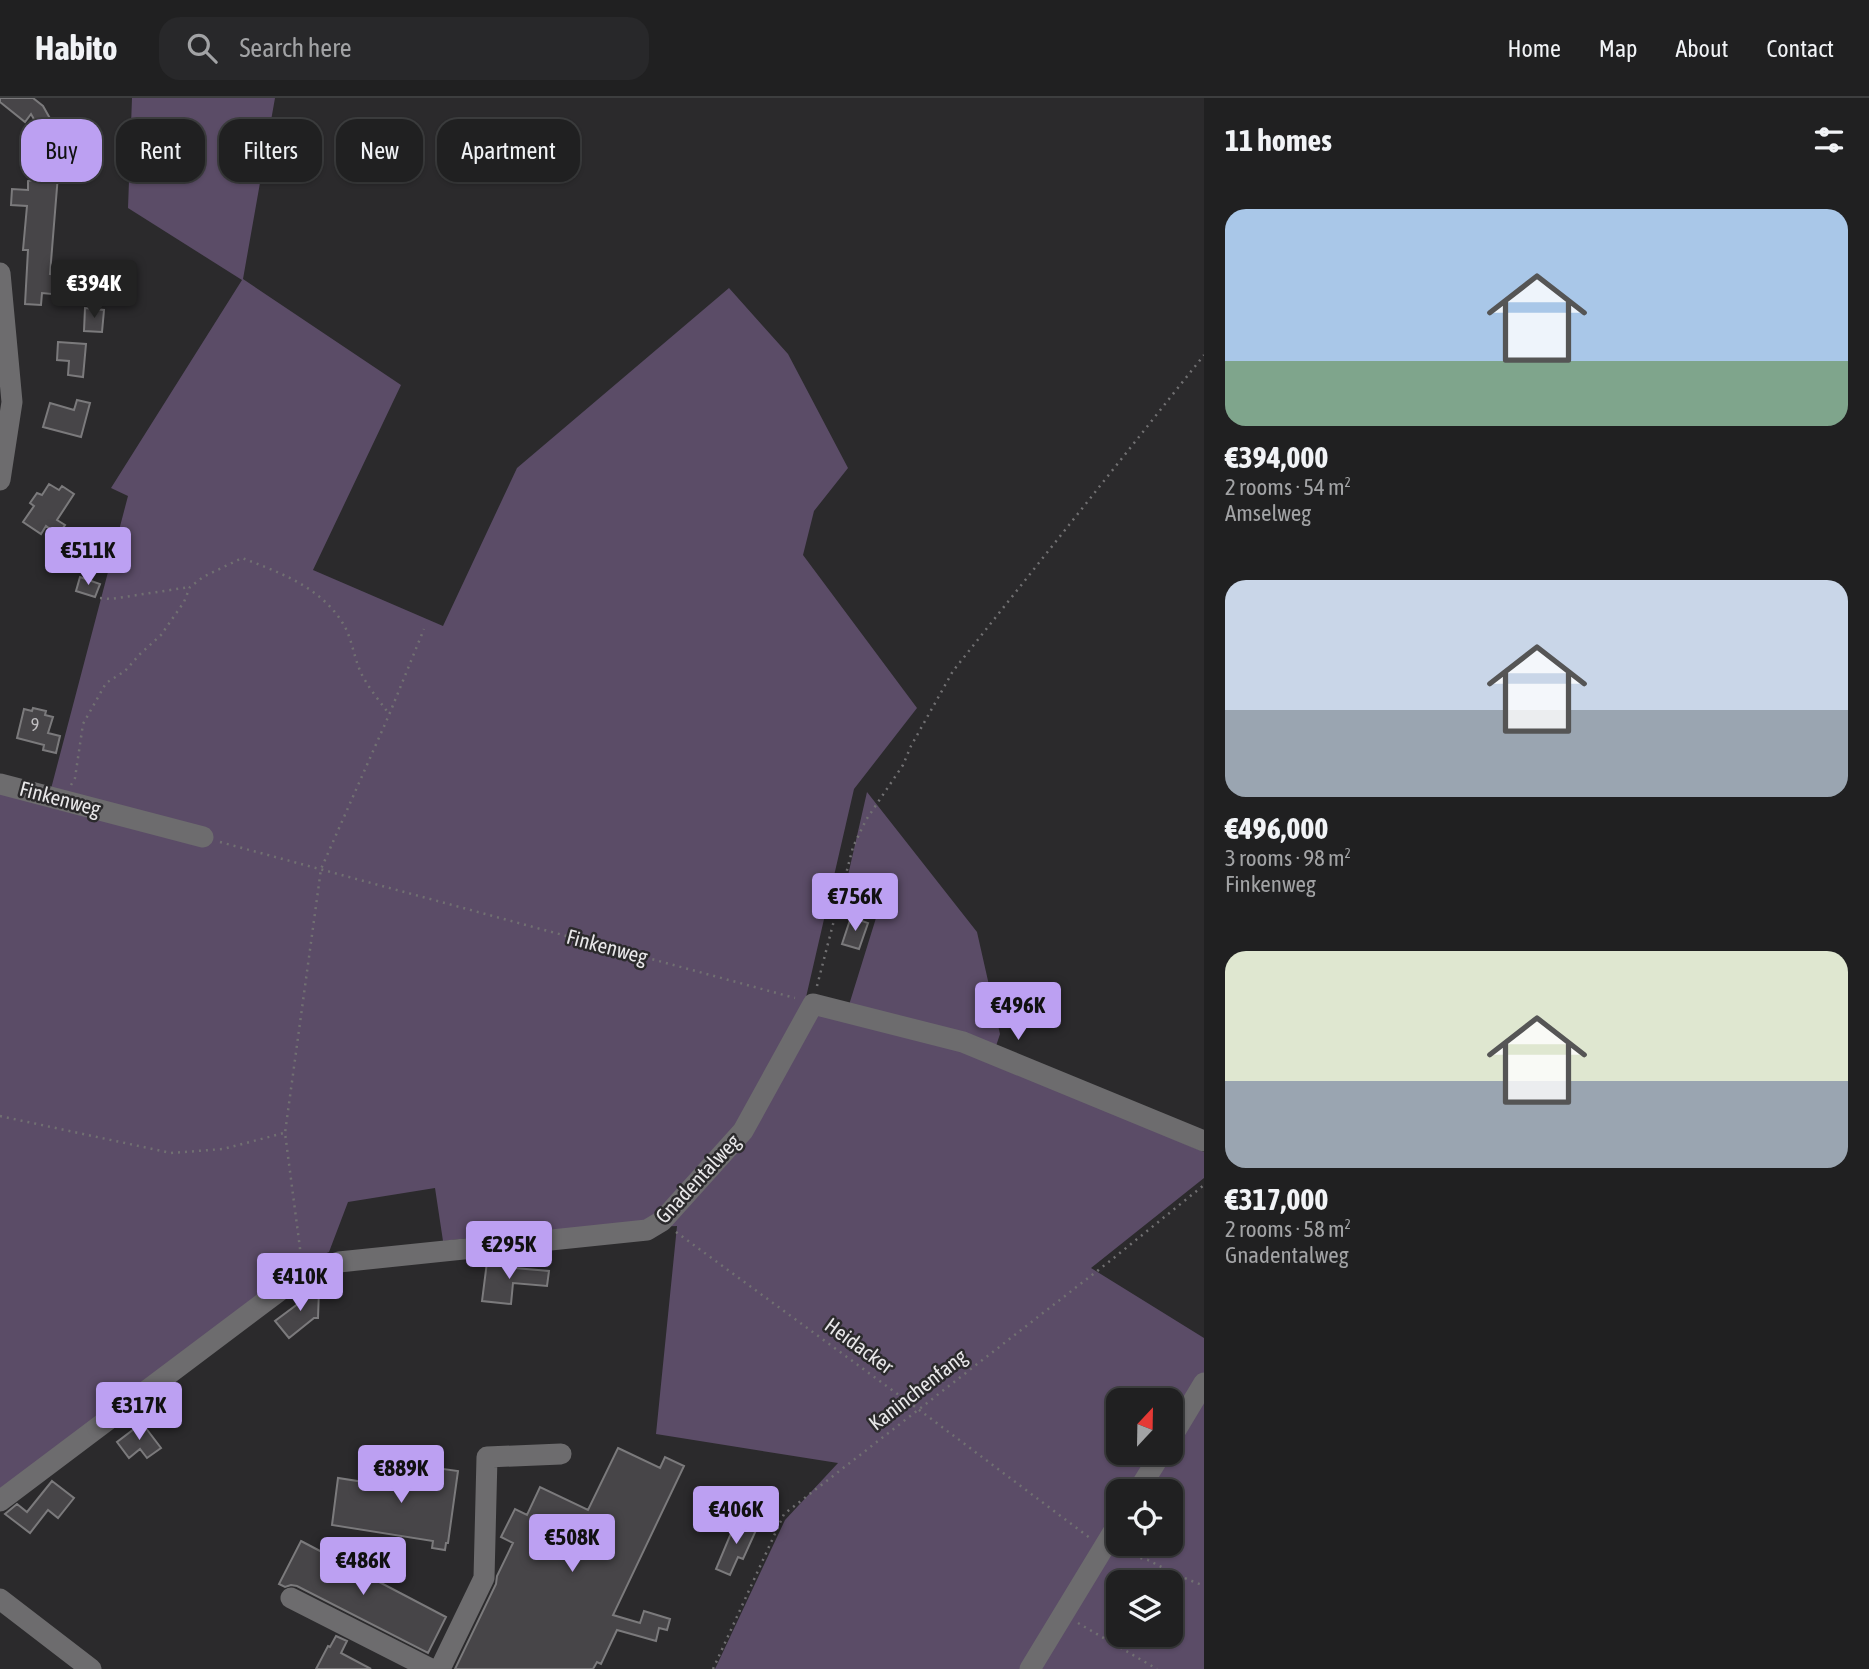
<!DOCTYPE html>
<meta charset="utf-8">
<style>
:root{--surface:#202021;--page:#28282a;--text:#f1f3f6;--muted:#a2a3a5;--line:#3d3e3f;--accent:#bca0f2}
body{margin:0;font-family:"Asap Condensed",sans-serif;background:var(--page);color:var(--text);height:100vh;display:flex;flex-direction:column;font-size:26px;white-space:nowrap}
*{box-sizing:border-box;margin:0}
p{font-size:23px;color:var(--muted)}
.icon{flex:none;width:38px;height:38px;fill:none;stroke:currentColor;stroke-width:2;stroke-linecap:round;stroke-linejoin:round}
.map{position:relative;flex:1;overflow:hidden}
.details{display:flex;flex-direction:column;background:var(--surface);width:665px}
.details>*{flex:none}
.hud{position:absolute;left:21px;top:21px;width:665px;height:63px;display:flex;gap:14px}
.needle{width:46px;rotate:22deg}
.controls{position:absolute;left:1106px;top:1290px;display:grid;gap:14px}
.controls a{display:grid;place-items:center;width:77px;height:77px;border-radius:14px;background:var(--surface);box-shadow:0 2px 5px #0004,0 0 0 2px var(--line);font-size:35px}
.price{position:absolute;translate:-50% -60px;padding:0 16px;border-radius:7px;background:var(--accent);color:#111;font-size:23px;line-height:46px;filter:drop-shadow(0 2px 4px #0008)}
.price::after{content:'';position:absolute;left:50%;top:42px;width:21px;height:16px;margin-left:-10px;background:inherit;clip-path:polygon(0 0,100% 0,50% 100%)}
.price.active{background:#222;color:#fff}
ul{padding:0;list-style:none}
li{display:grid;align-content:center;gap:14px;height:371px;padding:0 21px}
li span{display:grid;place-items:center;height:217px;border-radius:21px;color:#555}
li>.icon{margin-inline-start:auto}
span .icon{width:126px;height:126px;fill:#fffc;stroke-width:1}
li b{font-size:30px}
h2{display:flex;justify-content:space-between;align-items:center;height:84px;padding:0 21px;font-size:30px}
.chip{padding:0 24px;border-radius:21px;background:var(--surface);box-shadow:0 2px 5px #0004,0 0 0 2px var(--line);font-size:24px;line-height:63px}
.chip.active{background:var(--accent);color:#111}
header{display:flex;align-items:center;gap:42px;box-sizing:border-box;height:98px;padding:0 35px;background:var(--surface);border-bottom:2px solid var(--line)}
header strong{font-size:33px}
nav{display:flex;gap:38px;margin-inline-start:auto;font-size:24px}
.search{width:490px;height:63px;background:var(--page);display:flex;align-items:center;gap:18px;box-sizing:border-box;padding:0 24px;border-radius:21px;color:var(--muted);font-size:26px}
main{display:flex;flex:1;min-height:0}
.map>svg:first-child{display:block}
.green{fill:#5b4c67;fill-rule:evenodd}
.building{fill:#474548;stroke:#7b7a7c;stroke-width:2}
.lines{fill:none;stroke-linecap:round;stroke-linejoin:round}
.path{stroke:#717072;stroke-width:2.5;stroke-dasharray:2 5;stroke-linecap:butt}
.minor{stroke:#6d6c6e;stroke-width:21}
.labels{text-anchor:middle;stroke-width:5;stroke-linejoin:round;paint-order:stroke}
.number-label{font-size:18px;fill:#c0bec1}
.street-label{font-size:21px;fill:#e8e7e9;stroke:#2b2a2c}
</style>
<header>
<strong>Habito</strong>
<div class="search"><svg class="icon" aria-label="search" viewBox="0 0 24 24"><circle cx="10" cy="10" r="6"/><path d="M15 15l6 6"/></svg>Search here</div>
<nav><a>Home</a><a>Map</a><a>About</a><a>Contact</a></nav>
</header>
<main>
<div class="map">
<svg width="1204" height="1571" viewBox="0 0 1204 1571">
<rect width="100%" height="100%" fill="#2b2a2c"/>
<!-- green -->
<path class="green" d="M132,0H275L243,181L401,287L313,472L443,528L517,370L729,190L788,256L848,370L814,413L803,457L917,610L854,691L804,908L970,954L1204,1054V1080L1091,1170L1204,1240V1571H715L785,1422L838,1365L656,1336L677,1128L503,1136L443,1143L435,1090L348,1104L329,1154L312,1161L0,1391V694L47,706L128,398L111,390L242,182L128,110ZM1118,1302H1171V1354H1118ZM1118,1393H1171V1446H1118ZM1118,1484H1171V1536H1118Z
M867,694L977,834L1000,936L995,951L849,907L876,820L841,808Z"/>
<!-- building -->
<path class="building" d="M0,0H33L43,8L52,24L59,21L72,46L51,57L45,46L47,44L31,16L25,24L0,4Z
M58,77L50,176L75,177L73,198L42,195L41,207L25,206L28,152H23L27,108L11,107L12,91L28,92V83Z
M85,210L104,212L102,234L84,233Z
M58,244L86,246L83,279L68,277L69,263L57,262Z
M77,302L90,305L81,339L43,329L50,305L74,312Z
M49,386L59,392L62,388L74,396L57,422L65,427L58,437L46,428L41,436L23,424L34,408L30,405L37,395L42,397Z
M80,479L100,486L95,499L76,493Z
M33,610L46,613L45,617L53,619L48,635L60,638L56,655L43,652L44,647L17,640L24,611L32,613Z
M851,819L868,825L859,851L842,846Z
M487,1164L515,1166V1170L549,1173L547,1188L513,1185L511,1206L482,1203Z
M303,1191L319,1192L318,1220H314L289,1240L275,1223L303,1202Z
M142,1325L161,1350L147,1360L140,1351L129,1360L117,1344Z
M618,1350L660,1370L665,1359L684,1368L613,1517L640,1525L644,1513L670,1521L667,1532L659,1530L656,1543L617,1532L601,1566L597,1564L593,1571H455L496,1486L497,1478L513,1445L501,1439L515,1411L527,1417L540,1389L588,1412Z
M400,1365L458,1373L448,1445H446L445,1452L432,1450L433,1443L332,1427L338,1380L396,1389Z
M52,1383L74,1400L58,1420L48,1412L30,1435L5,1416L17,1406L27,1414Z
M737,1421L757,1430L743,1461L738,1459L730,1477L716,1471Z
M301,1443L446,1519L428,1555L297,1488L291,1487L285,1489L279,1486Z
M336,1538L347,1543L341,1555L371,1571H316L328,1548L330,1549Z"/>
<g class="lines">
<!-- path -->
<path class="path" d="M100,500L111,501L190,489
M71,687L75,680L83,626L106,585L125,573L140,556L161,537L184,504L190,489L203,479L242,460C279,474 320,489 342,524C351,537 353,555 359,570C365,586 379,602 389,616
M220,744L795,900
M817,888L853,749L866,722L903,667L911,648L953,573L1204,257
M0,1018L171,1055L223,1051L284,1035
M676,1134L918,1311L1090,1440
M301,1158L285,1035L321,771L389,617L424,531
M1120,1455L1148,1462L1175,1476L1204,1488
M1078,1525L1157,1571
M713,1571L784,1416L1110,1163L1204,1087"/>
<!-- minor -->
<path class="minor" d="M0,175L12,304L0,382
M0,686L203,739
M1171,1340L1204,1285
M1138,1393L1162,1354
M0,1403L303,1175L339,1164L647,1132L662,1123L743,1033L813,906L963,944L1204,1043
M291,1500L431,1571
M0,1501L91,1571
M440,1571L484,1480L487,1359L561,1356
M1030,1571L1118,1426"/>
</g>
<g class="labels">
<!-- number labels -->
<g class="number-label">
<text x="35" y="633">9</text>
</g>
<!-- street labels -->
<g class="street-label">
<text transform="translate(60 701) rotate(15)" y="7">Finkenweg</text>
<text transform="translate(607 849) rotate(15)" y="7">Finkenweg</text>
<text transform="translate(698 1081) rotate(-47)" y="7">Gnadentalweg</text>
<text transform="translate(859 1248) rotate(36)" y="7">Heidacker</text>
<text transform="translate(918 1292) rotate(-38)" y="7">Kaninchenfang</text>
</g>
</g>
</svg>
<div class="controls">
<a><svg class="needle" viewBox="-14 -14 28 28"><path d="M0-13l5 13h-10z" fill="#e53935"/><path d="M0 13l5-13h-10z" fill="#a2a3a5"/></svg></a>
<a><svg class="icon" aria-label="locate" viewBox="0 0 24 24"><circle cx="12" cy="12" r="6"/><path d="M12 2v4M12 18v4M2 12h4M18 12h4"/></svg></a>
<a><svg class="icon" aria-label="layers" viewBox="0 0 24 24"><path d="M12 4l9 5-9 5-9-5zM3 14l9 5 9-5"/></svg></a>
</div>
<b class="price active" style="left:94px;top:222px">€394K</b>
<b class="price" style="left:88px;top:489px">€511K</b>
<b class="price" style="left:855px;top:835px">€756K</b>
<b class="price" style="left:1018px;top:944px">€496K</b>
<b class="price" style="left:509px;top:1183px">€295K</b>
<b class="price" style="left:300px;top:1215px">€410K</b>
<b class="price" style="left:139px;top:1344px">€317K</b>
<b class="price" style="left:401px;top:1407px">€889K</b>
<b class="price" style="left:736px;top:1448px">€406K</b>
<b class="price" style="left:572px;top:1476px">€508K</b>
<b class="price" style="left:363px;top:1499px">€486K</b>
<div class="hud">
<a class="chip active">Buy</a>
<a class="chip">Rent</a>
<a class="chip">Filters</a>
<a class="chip">New</a>
<a class="chip">Apartment</a>
</div>
</div>
<section class="details">
<h2>11 homes<svg class="icon" aria-label="filters" viewBox="0 0 24 24"><path d="M4 7h16M4 17h16"/><circle cx="9" cy="7" r="2"/><circle cx="15" cy="17" r="2"/></svg></h2>
<ul>
<li><span style="background:linear-gradient(#a9c7e8 70%,#7fa58c 0)"><svg class="icon" aria-label="home" viewBox="0 0 24 24"><path d="M3 11l9-7 9 7M6 9v11h12V9"/></svg></span><div><b>€394,000</b><p>2 rooms · 54 m²</p><p>Amselweg</p></div></li>
<li><span style="background:linear-gradient(#c9d6e8 60%,#9aa5b1 0)"><svg class="icon" aria-label="home" viewBox="0 0 24 24"><path d="M3 11l9-7 9 7M6 9v11h12V9"/></svg></span><div><b>€496,000</b><p>3 rooms · 98 m²</p><p>Finkenweg</p></div></li>
<li><span style="background:linear-gradient(#dfe7d0 60%,#9aa5b1 0)"><svg class="icon" aria-label="home" viewBox="0 0 24 24"><path d="M3 11l9-7 9 7M6 9v11h12V9"/></svg></span><div><b>€317,000</b><p>2 rooms · 58 m²</p><p>Gnadentalweg</p></div></li>
</ul>
</section>
</main>
